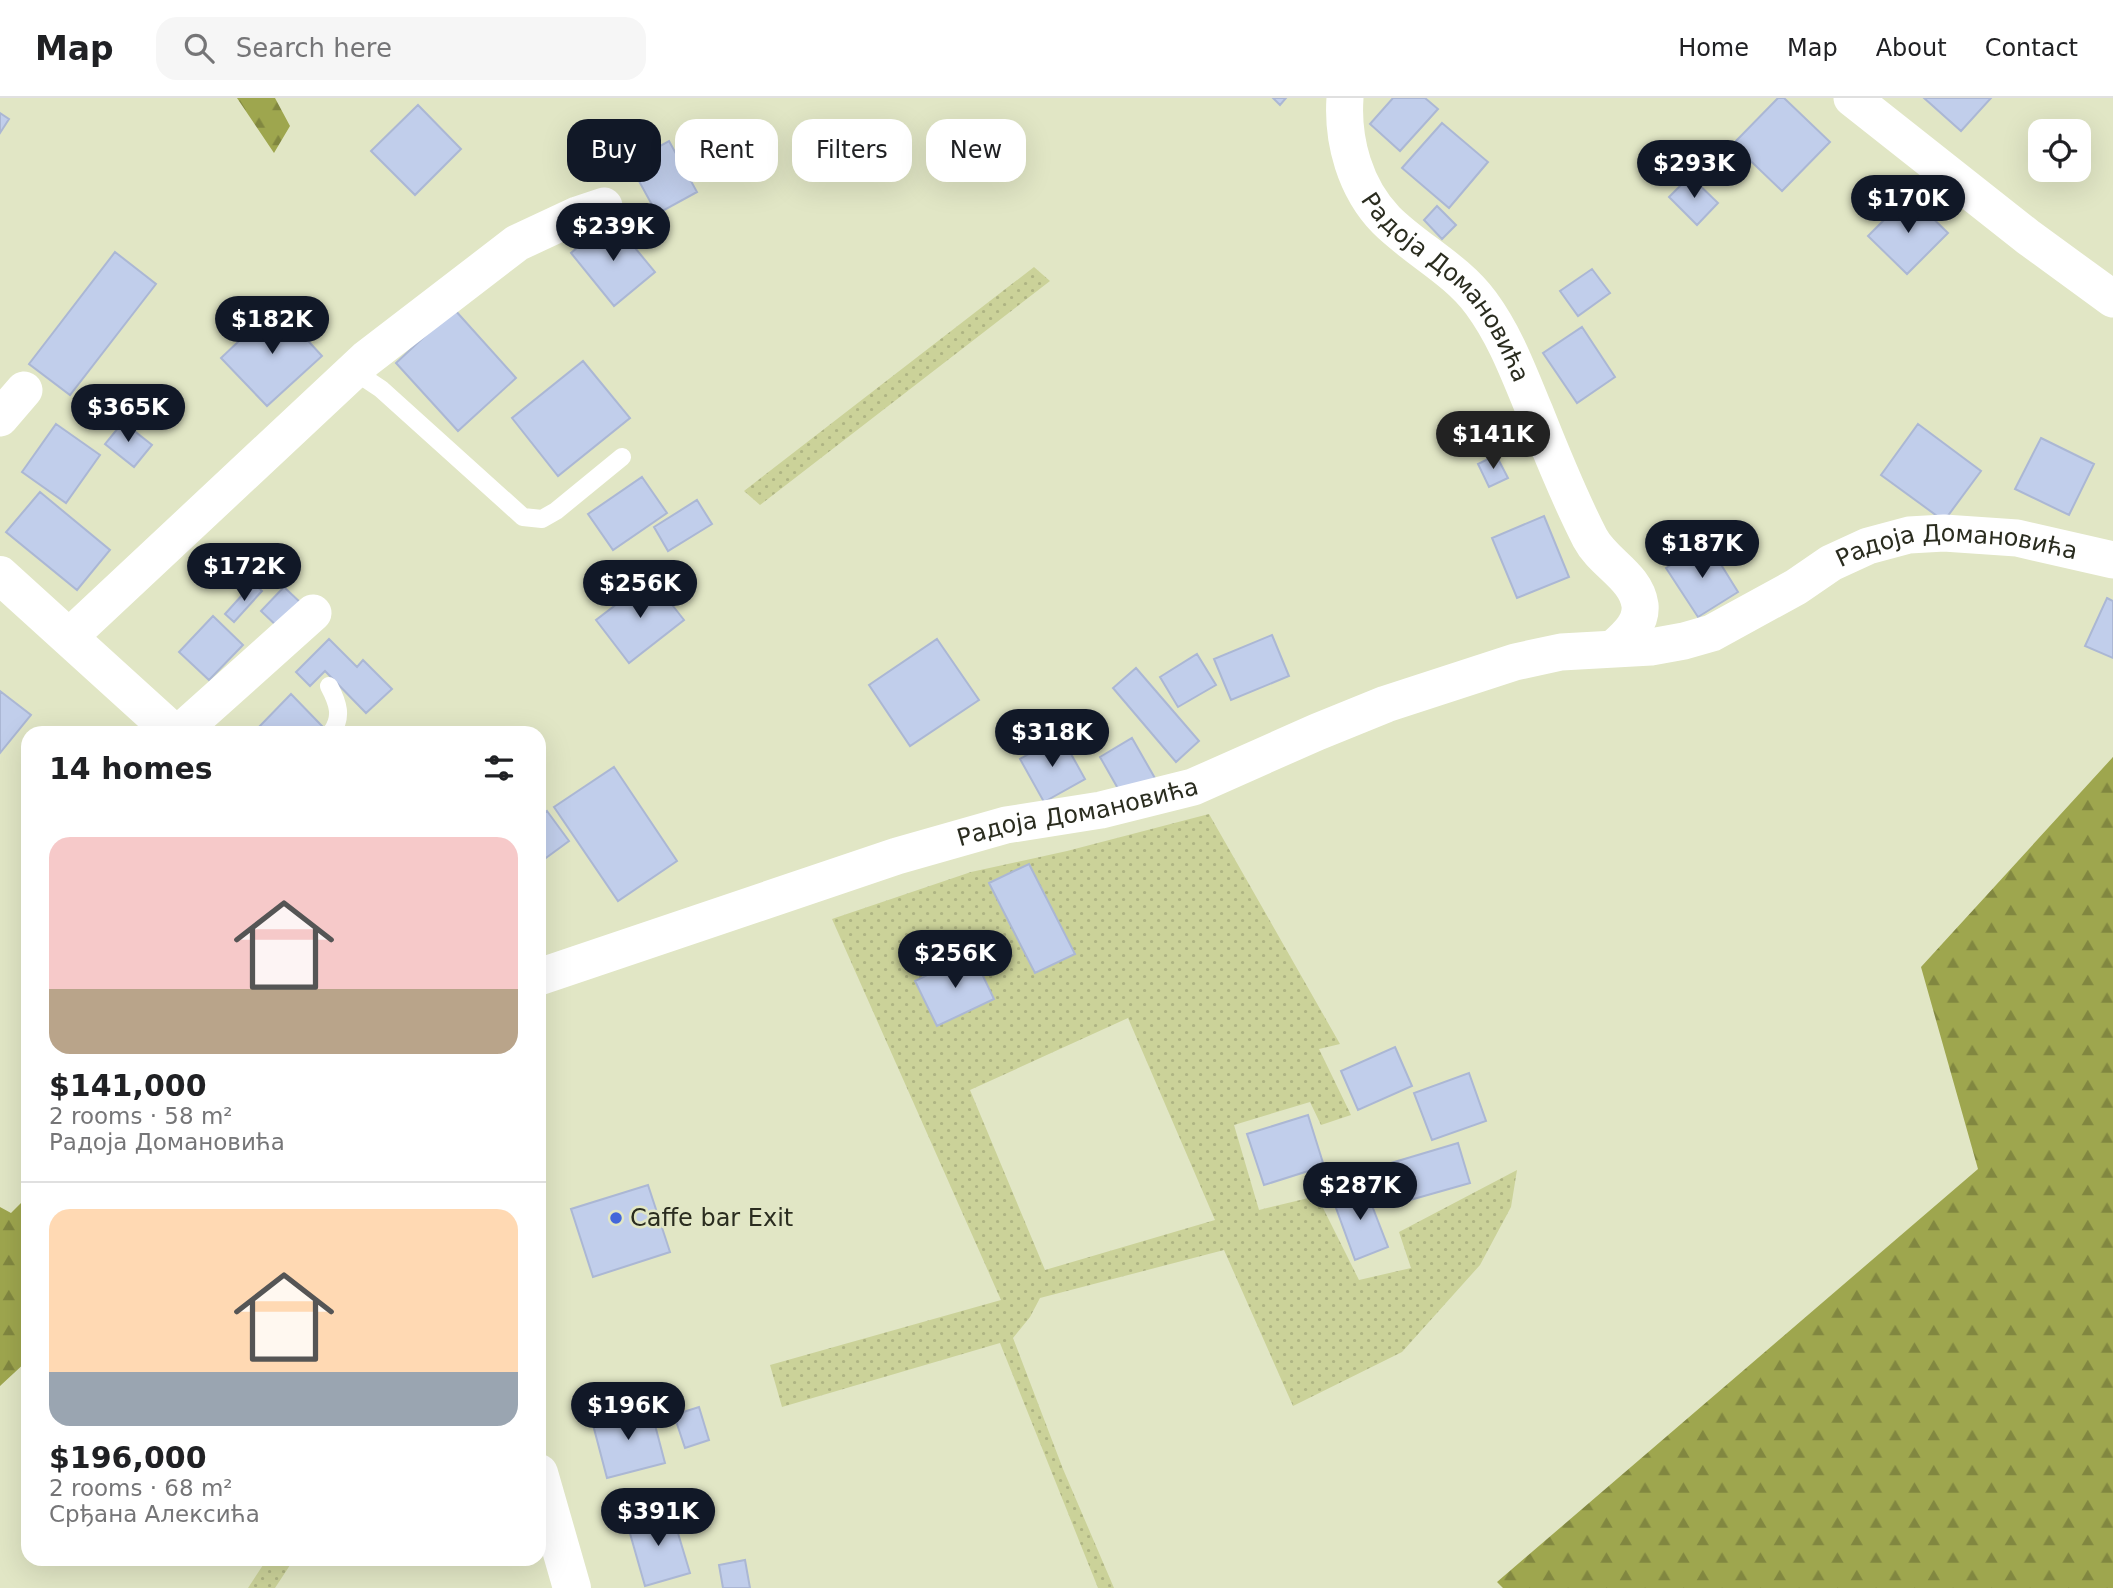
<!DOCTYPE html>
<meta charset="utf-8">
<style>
:root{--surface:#fff;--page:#f6f6f6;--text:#202124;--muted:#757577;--line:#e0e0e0;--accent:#111827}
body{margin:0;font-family:"DejaVu Sans",sans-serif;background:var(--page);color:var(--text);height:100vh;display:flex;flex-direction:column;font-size:26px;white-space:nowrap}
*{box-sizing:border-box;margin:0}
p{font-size:23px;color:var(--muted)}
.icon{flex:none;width:38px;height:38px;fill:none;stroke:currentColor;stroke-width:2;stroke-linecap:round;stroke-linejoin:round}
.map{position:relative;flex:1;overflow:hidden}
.panel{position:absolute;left:21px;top:628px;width:525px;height:840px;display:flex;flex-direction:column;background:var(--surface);border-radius:21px;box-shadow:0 7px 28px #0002}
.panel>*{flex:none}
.top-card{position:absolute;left:567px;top:21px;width:665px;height:63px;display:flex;gap:14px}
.controls{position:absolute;left:2028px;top:21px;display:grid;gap:14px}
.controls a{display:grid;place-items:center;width:63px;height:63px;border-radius:14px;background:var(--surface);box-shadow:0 7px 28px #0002;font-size:35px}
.price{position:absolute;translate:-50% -60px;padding:0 16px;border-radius:24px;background:var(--accent);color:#fff;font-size:23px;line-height:46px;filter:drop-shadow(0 2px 4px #0008)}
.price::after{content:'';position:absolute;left:50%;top:42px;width:21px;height:16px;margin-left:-10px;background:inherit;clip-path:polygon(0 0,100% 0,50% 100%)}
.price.current{background:#222;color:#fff}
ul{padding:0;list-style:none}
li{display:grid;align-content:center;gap:14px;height:371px;padding:0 28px}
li+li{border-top:2px solid var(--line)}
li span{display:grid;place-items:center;height:217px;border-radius:21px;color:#555}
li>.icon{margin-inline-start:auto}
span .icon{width:126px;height:126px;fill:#fffc;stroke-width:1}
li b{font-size:30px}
h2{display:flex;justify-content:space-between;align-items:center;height:84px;padding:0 28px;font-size:30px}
.tag{padding:0 24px;border-radius:21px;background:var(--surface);box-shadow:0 7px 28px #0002;font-size:24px;line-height:63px}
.tag.current{background:var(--accent);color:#fff}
header{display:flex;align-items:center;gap:42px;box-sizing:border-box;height:98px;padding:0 35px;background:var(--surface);border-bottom:2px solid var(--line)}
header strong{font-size:33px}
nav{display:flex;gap:38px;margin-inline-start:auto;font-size:24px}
.search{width:490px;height:63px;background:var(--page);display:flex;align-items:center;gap:18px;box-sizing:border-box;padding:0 24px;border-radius:21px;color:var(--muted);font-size:26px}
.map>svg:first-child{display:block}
.grass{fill:url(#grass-dots);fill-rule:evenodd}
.forest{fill:url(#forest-firs)}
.building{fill:#c1ceeb;stroke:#abb7d4;stroke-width:2}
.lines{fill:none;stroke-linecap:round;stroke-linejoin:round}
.lane{stroke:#fff;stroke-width:18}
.street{stroke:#fff;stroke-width:37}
.secondary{stroke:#fff;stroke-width:38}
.poi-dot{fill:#4367da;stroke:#e1e6c5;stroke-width:2.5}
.labels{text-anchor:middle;stroke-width:5;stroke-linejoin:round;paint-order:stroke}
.street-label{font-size:24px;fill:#2a2c1f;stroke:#e1e6c5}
.poi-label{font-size:24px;fill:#2a2c1f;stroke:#e1e6c5;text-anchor:start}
</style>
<header>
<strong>Map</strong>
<div class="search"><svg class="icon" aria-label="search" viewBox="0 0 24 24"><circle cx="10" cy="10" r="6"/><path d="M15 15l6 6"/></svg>Search here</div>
<nav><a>Home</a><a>Map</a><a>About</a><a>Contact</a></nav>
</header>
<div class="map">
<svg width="2113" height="1490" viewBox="0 0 2113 1490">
<defs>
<pattern id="grass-dots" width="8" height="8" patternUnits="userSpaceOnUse" patternTransform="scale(1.75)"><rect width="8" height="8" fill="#cbd299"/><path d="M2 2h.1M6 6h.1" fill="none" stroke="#aeb483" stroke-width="1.8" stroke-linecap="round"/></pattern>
<pattern id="forest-firs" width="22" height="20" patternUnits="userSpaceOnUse" patternTransform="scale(1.75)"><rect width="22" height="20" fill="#9ea64e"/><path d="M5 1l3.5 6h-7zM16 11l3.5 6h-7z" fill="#818740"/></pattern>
</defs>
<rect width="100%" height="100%" fill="#e1e6c5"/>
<!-- grass -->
<path class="grass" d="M1034,169L1050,183L760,407L744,393Z
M1209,716L1340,946L1319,951L1351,1017L1321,1027L1310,1004L1234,1027L1259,1112L1317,1098L1359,1182L1411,1170L1399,1134L1517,1072L1511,1109L1480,1167L1402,1254L1293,1308L1224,1152L1040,1200L1030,1219L1013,1240L1063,1371L1114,1490H1098L1000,1245L782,1309L770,1267L1001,1202L832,821L971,774L1067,753ZM1029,766L1074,856L1035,875L990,786ZM972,855L994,901L936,927L915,883ZM1128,920L1215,1122L1045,1172L970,992Z
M267,1461H294L275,1490H248Z"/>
<!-- forest -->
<path class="forest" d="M237,0H275L290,28L274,55Z
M2113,659V1490H1503L1497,1484L1978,1071L1921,869Z
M28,1098V1262L0,1288V1109L11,1115Z"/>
<!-- building -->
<path class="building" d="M1273,0H1286L1280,7Z
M1393,0H1425L1438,11L1400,53L1370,26Z
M1778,0H1784L1830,44L1782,93L1733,46Z
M1924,0H1991L1961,33Z
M418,7L461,51L415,97L371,53Z
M0,15L9,21L0,35Z
M1442,25L1488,64L1449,110L1402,70Z
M669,43L697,94L657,116L629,65Z
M1690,78L1718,105L1697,127L1669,99Z
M1909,97L1948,135L1907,176L1868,138Z
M1437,108L1456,127L1442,141L1424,122Z
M611,121L655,174L614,208L571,155Z
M115,154L156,186L70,297L29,266Z
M1592,171L1610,195L1578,218L1560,193Z
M276,208L322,258L267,308L221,260Z
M454,211L516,280L458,333L396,265Z
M1582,229L1615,279L1577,305L1543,255Z
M583,263L630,320L558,378L512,320Z
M123,324L152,347L134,369L105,346Z
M56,326L100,357L66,405L22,374Z
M1918,326L1981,373L1944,423L1881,377Z
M2041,340L2094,366L2069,417L2015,391Z
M1496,357L1508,380L1489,389L1478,366Z
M642,379L667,415L613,452L588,416Z
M40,394L110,452L77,492L6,434Z
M697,402L712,426L668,453L654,429Z
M1544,418L1569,479L1517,500L1492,440Z
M1707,444L1738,494L1698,519L1666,470Z
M651,480L684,522L629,565L596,522Z
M253,485L262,493L234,524L225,516Z
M284,489L303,507L280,531L261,513Z
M2107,500L2113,503V560L2085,548Z
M213,518L243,547L209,582L179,554Z
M1272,537L1289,578L1231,602L1214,561Z
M329,541L357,569L363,562L392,591L366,615L325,573L310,588L296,574Z
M937,541L979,602L910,648L869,587Z
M1197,556L1216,587L1178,609L1160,579Z
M1136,570L1199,643L1176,664L1113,590Z
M0,593L31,617L0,655Z
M291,596L322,628L315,635H259L256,632Z
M1061,638L1085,681L1044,704L1020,661Z
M1132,640L1156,682L1124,701L1100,659Z
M614,669L677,763L618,803L554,709Z
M547,713L569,743L539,765V719Z
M1029,766L1075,856L1035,875L989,785Z
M972,855L994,901L937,928L915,883Z
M1395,949L1412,988L1358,1012L1341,973Z
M1469,975L1486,1023L1432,1042L1414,995Z
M1308,1017L1324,1068L1264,1087L1247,1036Z
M1458,1045L1470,1085L1403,1104L1391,1065Z
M648,1087L670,1154L593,1179L571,1111Z
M1364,1087L1388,1149L1355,1162L1332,1099Z
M650,1308L665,1365L607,1380L592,1323Z
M699,1309L709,1342L685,1350L674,1317Z
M671,1412L690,1475L645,1488L627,1425Z
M745,1462L750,1490H723L719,1467Z"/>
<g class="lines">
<!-- lane -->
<path class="lane" d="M354,273L381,291L523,419L542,421L556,413L622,359
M329,588C338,605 343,619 331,635"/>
<!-- street -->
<g class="street">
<path id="s1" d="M1345,0C1342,43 1355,90 1386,122C1416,152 1456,171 1481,205C1506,239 1519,276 1535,314C1552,357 1569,399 1590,440C1603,465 1636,478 1640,507C1642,526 1626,539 1614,550"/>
<path d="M1852,0L2028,139L2113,201"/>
<path d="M0,320L24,292"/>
<path d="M69,539L366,261L517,145L577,117L604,108"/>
<path d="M179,635L313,515"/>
<path id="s2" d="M539,879L897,758L1006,727L1101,712L1193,689L1317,634L1386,606L1515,564L1561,554L1651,549L1684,543L1712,535L1796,489L1831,465L1868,448L1909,437L1944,435L2017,440L2113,462"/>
</g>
<!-- secondary -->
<path class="secondary" d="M0,477L174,635
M539,1375L572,1490"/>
</g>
<!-- markers -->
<circle class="poi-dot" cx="616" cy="1120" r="7"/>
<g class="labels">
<!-- street labels -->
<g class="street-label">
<text dy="8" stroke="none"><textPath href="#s1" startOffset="224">Радоја Домановића</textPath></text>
<text dy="8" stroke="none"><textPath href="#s2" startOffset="1496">Радоја Домановића</textPath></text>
<text dy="8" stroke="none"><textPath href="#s2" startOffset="564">Радоја Домановића</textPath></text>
</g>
<!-- poi labels -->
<g class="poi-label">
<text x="630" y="1128">Caffe bar Exit</text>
</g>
</g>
</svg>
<div class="controls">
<a><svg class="icon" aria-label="locate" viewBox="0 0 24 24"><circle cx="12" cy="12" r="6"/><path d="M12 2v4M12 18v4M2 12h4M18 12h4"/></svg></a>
</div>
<b class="price" style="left:1694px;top:102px">$293K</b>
<b class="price" style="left:1908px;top:137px">$170K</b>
<b class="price" style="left:613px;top:165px">$239K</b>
<b class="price" style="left:272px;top:258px">$182K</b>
<b class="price" style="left:128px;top:346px">$365K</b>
<b class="price current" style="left:1493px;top:373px">$141K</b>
<b class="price" style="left:1702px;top:482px">$187K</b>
<b class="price" style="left:244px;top:505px">$172K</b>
<b class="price" style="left:640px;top:522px">$256K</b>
<b class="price" style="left:1052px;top:671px">$318K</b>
<b class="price" style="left:955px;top:892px">$256K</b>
<b class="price" style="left:1360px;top:1124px">$287K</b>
<b class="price" style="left:628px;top:1344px">$196K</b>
<b class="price" style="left:658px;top:1450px">$391K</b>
<div class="top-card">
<a class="tag current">Buy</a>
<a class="tag">Rent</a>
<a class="tag">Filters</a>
<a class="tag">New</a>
</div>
<section class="panel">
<h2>14 homes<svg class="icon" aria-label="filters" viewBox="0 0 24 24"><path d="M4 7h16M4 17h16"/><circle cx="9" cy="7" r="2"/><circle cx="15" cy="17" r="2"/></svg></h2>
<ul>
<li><span style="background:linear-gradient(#f6c9c9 70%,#b9a48a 0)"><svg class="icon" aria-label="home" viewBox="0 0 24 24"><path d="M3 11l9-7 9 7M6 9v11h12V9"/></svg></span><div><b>$141,000</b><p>2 rooms · 58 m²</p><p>Радоја Домановића</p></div></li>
<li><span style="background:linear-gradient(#ffd9b3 75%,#9aa5b1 0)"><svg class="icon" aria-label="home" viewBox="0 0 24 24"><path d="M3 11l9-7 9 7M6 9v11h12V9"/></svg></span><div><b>$196,000</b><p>2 rooms · 68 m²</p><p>Срђана Алексића</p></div></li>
</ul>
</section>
</div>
